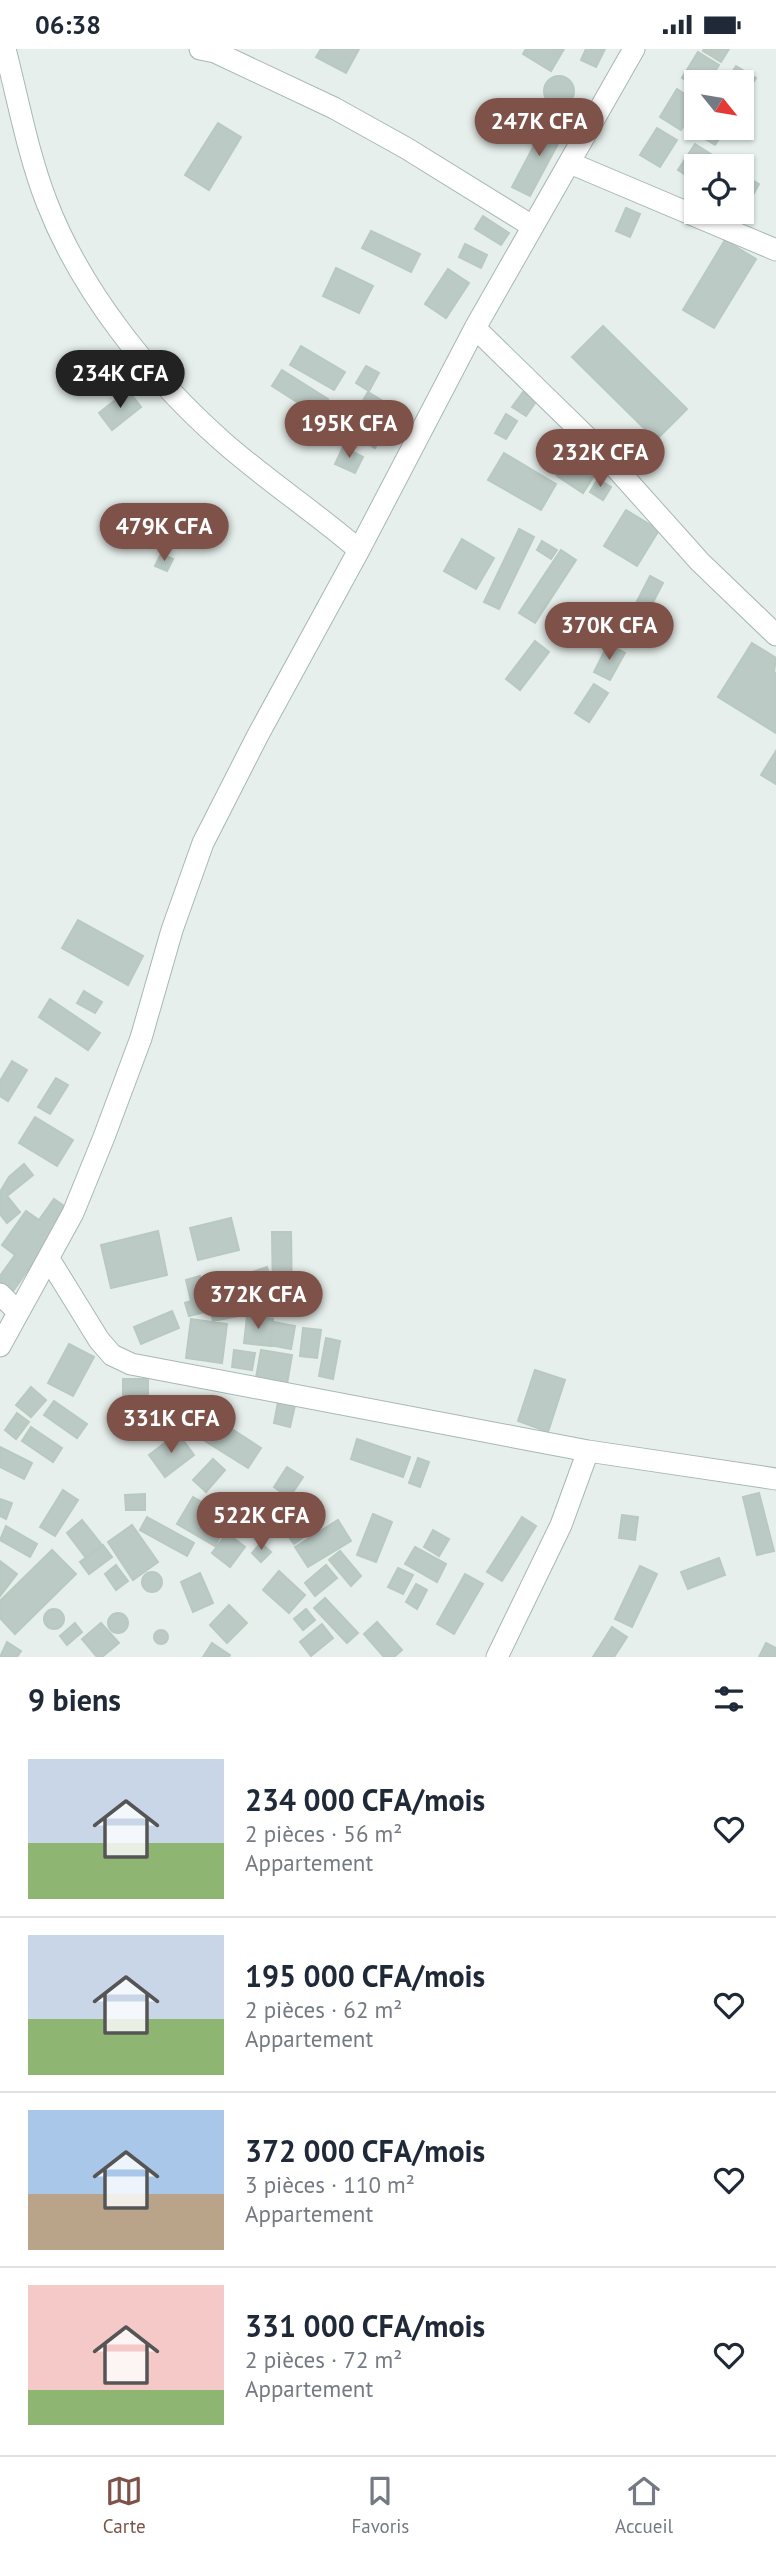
<!DOCTYPE html>
<html lang="fr">
<meta charset="utf-8">
<style>
:root{--surface:#fff;--page:#f6f6f7;--text:#1f2937;--muted:#747a83;--line:#e0e1e3;--accent:#7f5249}
body{margin:0;font-family:"PT Sans",sans-serif;background:var(--page);color:var(--text);height:100vh;display:flex;flex-direction:column;font-size:26px;white-space:nowrap}
*{box-sizing:border-box;margin:0}
p{font-size:23px;color:var(--muted)}
.icon{flex:none;width:38px;height:38px;fill:none;stroke:currentColor;stroke-width:2;stroke-linecap:round;stroke-linejoin:round}
.map{position:relative;height:1608px;overflow:hidden}
.drawer{display:flex;flex-direction:column;background:var(--surface);flex:1}
.drawer>*{flex:none}
.needle{width:46px;rotate:120deg}
.controls{position:absolute;left:684px;top:21px;display:grid;gap:14px}
.controls a{display:grid;place-items:center;width:70px;height:70px;border-radius:0px;background:var(--surface);box-shadow:0 2px 5px #0004;font-size:35px}
.price{position:absolute;translate:-50% -60px;padding:0 16px;border-radius:24px;background:var(--accent);color:#fff;font-size:23px;line-height:46px;filter:drop-shadow(0 2px 4px #0008)}
.price::after{content:'';position:absolute;left:50%;top:42px;width:21px;height:16px;margin-left:-10px;background:inherit;clip-path:polygon(0 0,100% 0,50% 100%)}
.price.current{background:#222;color:#fff}
ul{padding:0;list-style:none}
li{display:flex;align-items:center;gap:21px;height:175px;padding:0 28px}
li+li{border-top:2px solid var(--line)}
li span{display:grid;place-items:center;flex:none;width:196px;height:140px;border-radius:0px;color:#555}
li>.icon{margin-inline-start:auto}
span .icon{width:84px;height:84px;fill:#fffc;stroke-width:1}
li b{font-size:30px}
h2{display:flex;justify-content:space-between;align-items:center;height:84px;padding:0 28px;font-size:30px}
.status{display:flex;justify-content:space-between;align-items:center;height:49px;padding:0 35px;background:var(--surface);direction:ltr}
.status svg{height:19px;fill:currentColor}
.dock{display:flex;justify-content:space-around;align-items:center;height:98px;border-top:2px solid var(--line);background:var(--surface);font-size:19px;color:var(--muted)}
.dock a{display:grid;justify-items:center;gap:4px}
.dock .current{color:var(--accent)}
.map>svg:first-child{display:block}
.building{fill:#bbcac4;stroke:#b8c9c2;stroke-width:2}
.lines{fill:none;stroke-linecap:round;stroke-linejoin:round}
.minor-casing{stroke:#a8b8b2;stroke-width:23}
.minor{stroke:#fff;stroke-width:21}
</style>
<div class="status"><b>06:38</b><svg viewBox="0 0 49 12"><path d="M0 12V9h3v3zM5 12V6h3v6zM10 12V3h3v9zM15 12V0h3v12zM26 1h20v11H26zM47 4h2v5h-2z"/></svg></div>
<div class="map">
<svg width="776" height="1608" viewBox="0 0 776 1608">
<rect width="100%" height="100%" fill="#e6efeb"/>
<!-- building -->
<path class="building" d="M321,0H359L346,24L316,8Z
M526,0H564L551,22L523,5Z
M586,0H605L596,18L581,11Z
M704,0H729L721,13L703,2Z
M698,3L719,16L708,33H696V38L682,29Z
M736,17L756,29L742,51V33H726Z
M544 42a15 15 0 1 1 30 0a15 15 0 1 1-30 0Z
M677,40L696,52V56L681,81L660,68Z
M548,70L566,80L530,147L512,138Z
M218,74L241,88L209,141L185,126Z
M657,79L677,91L660,118L640,106Z
M701,79H726L715,96L697,85Z
M695,95L714,107L708,117H696V133L678,121Z
M742,125L759,135L743,164L741,163Z
M626,159L640,165L630,188L616,182Z
M483,167L509,184L501,196L475,180Z
M371,182L420,205L411,223L362,199Z
M725,191L756,210L714,279L683,261Z
M465,195L487,206L481,219L459,208Z
M336,219L373,237L359,264L323,247Z
M448,220L469,234L446,269L425,255Z
M603,277L687,360L656,391L572,308Z
M301,297L345,323L334,341L290,316Z
M366,317L379,324L369,342L356,334Z
M282,321L328,350L317,366L272,337Z
M128,341L141,358L112,381L99,364Z
M368,343L398,361L391,373L361,355Z
M523,343L537,351L526,367L512,358Z
M506,365L517,372L506,390L495,384Z
M365,374L383,385L375,399L357,388Z
M343,398L363,408L355,424L335,415Z
M574,401L600,417L583,444L557,427Z
M504,404L556,435L541,461L488,431Z
M598,430L611,438L603,451L590,443Z
M626,461L659,481L637,517L604,497Z
M519,480L534,488L499,560L484,553Z
M462,490L494,509L476,540L444,522Z
M542,492L557,501L551,510L537,501Z
M561,501L576,511L535,574L519,564Z
M161,505L173,510L167,522L155,517Z
M650,527L663,534L647,565L634,558Z
M535,592L549,603L520,641L506,630Z
M752,594L776,609L774,623L776,624V684L718,648Z
M608,595L625,604L610,631L594,623Z
M594,635L608,644L589,673L575,664Z
M776,702V735L761,726Z
M78,871L143,907L128,936L62,899Z
M84,942L102,953L95,964L77,954Z
M50,950L100,984L88,1001L39,968Z
M12,1012L27,1021L8,1052L0,1047V1032Z
M56,1029L68,1036L50,1065L38,1058Z
M35,1068L73,1091L57,1117L19,1094Z
M24,1115L33,1126L7,1147L20,1163L7,1174L0,1165V1143L9,1128Z
M54,1150L70,1161L11,1245L0,1237V1227L15,1206L2,1196L26,1162L39,1171Z
M231,1169L239,1201L198,1211L190,1179Z
M158,1182L167,1226L111,1239L101,1196Z
M272,1183H291L292,1250H273Z
M267,1218L272,1234L216,1253L211,1237Z
M200,1227L209,1262L189,1267L185,1254L191,1252L186,1231Z
M245,1251L248,1265L213,1272L210,1258Z
M172,1262L179,1279L141,1295L134,1278Z
M247,1267L273,1270L270,1297L244,1294Z
M191,1270L227,1275L222,1314L186,1309Z
M274,1273L295,1277L291,1300L270,1296Z
M303,1279L321,1281L317,1309L300,1307Z
M326,1289L340,1292L333,1330L319,1327Z
M69,1295L94,1308L73,1347L48,1334Z
M234,1301L255,1304L252,1321L232,1318Z
M261,1301L292,1306L287,1335L256,1329Z
M535,1321L565,1331L548,1383L518,1372Z
M123,1330H148V1373H123Z
M31,1338L46,1351L31,1368L16,1356Z
M279,1348L296,1352L290,1378L274,1374Z
M54,1352L87,1375L77,1389L44,1366Z
M184,1353L187,1379L169,1382L166,1356Z
M17,1364L29,1373L16,1390L5,1381Z
M218,1371L261,1399L248,1419L205,1392Z
M31,1378L62,1399L53,1413L22,1392Z
M178,1384L194,1406L165,1428L149,1406Z
M357,1390L410,1408L403,1428L351,1410Z
M0,1398L32,1414L24,1430L0,1418Z
M418,1409L429,1413L420,1438L409,1434Z
M213,1410L225,1421L206,1443L193,1431Z
M287,1418L303,1428L289,1449L274,1438Z
M63,1441L78,1451L55,1487L40,1478Z
M259,1444L272,1459L256,1472L244,1456Z
M759,1444L774,1502L757,1506L743,1448Z
M145,1445V1461H126L125,1446Z
M193,1448L230,1469L215,1497L177,1475Z
M0,1450L12,1454L6,1470L0,1467Z
M286,1460L305,1487L294,1495L275,1468Z
M373,1465L392,1473L376,1513L357,1506Z
M622,1466L638,1468L635,1491L619,1489Z
M147,1468L194,1494L187,1507L140,1481Z
M522,1468L536,1477L502,1532L487,1523Z
M82,1471L102,1496L86,1509L67,1484Z
M338,1471L351,1492L308,1518L295,1498Z
M132,1476L158,1513L133,1531L108,1493Z
M6,1477L37,1495L30,1508L0,1491Z
M433,1481L449,1490L439,1507L424,1498Z
M227,1484L245,1498L230,1518L212,1504Z
M261,1494L271,1503L261,1513L252,1504Z
M103,1496L112,1508L89,1525L80,1513Z
M415,1498L446,1515L437,1533L405,1515Z
M52,1501L76,1525L15,1585L0,1569V1552Z
M340,1502L361,1527L351,1537L329,1511Z
M719,1509L725,1526L688,1540L681,1523Z
M0,1512L17,1525L0,1547Z
M116,1516L128,1532L116,1541L105,1525Z
M326,1516L337,1529L315,1547L305,1534Z
M640,1517L657,1525L632,1578L615,1570Z
M398,1519L413,1526L403,1545L388,1538Z
M279,1522L305,1546L289,1564L263,1541Z
M142 1533a10 10 0 1 1 20 0a10 10 0 1 1-20 0Z
M200,1524L213,1554L193,1563L181,1533Z
M465,1525L483,1535L454,1585L437,1575Z
M416,1535L427,1541L417,1560L406,1553Z
M325,1549L358,1584L347,1594L314,1559Z
M229,1556L247,1574L227,1594L210,1576Z
M44 1570a10 10 0 1 1 20 0a10 10 0 1 1-20 0Z
M306,1560L315,1571L303,1581L294,1570Z
M108 1574a10 10 0 1 1 20 0a10 10 0 1 1-20 0Z
M377,1573L402,1601L394,1608H384L364,1585Z
M75,1574L82,1583L67,1596L60,1587Z
M101,1574L119,1594L102,1608H97L82,1590Z
M322,1575L333,1589L311,1607L300,1593Z
M612,1578L627,1588L614,1608H593Z
M154 1588a7 7 0 1 1 14 0a7 7 0 1 1-14 0Z
M7,1593L21,1602L17,1608H0Z
M212,1594L230,1606L229,1608H203Z
M766,1594L776,1599V1608H759Z"/>
<g class="lines">
<defs>
<path id="minor" d="M5,0C18,50 28,106 47,154C82,244 151,329 222,392C266,431 315,463 359,501
M200,0L215,3L334,59L406,99L532,177
M570,114L776,201
M475,279L598,399L700,513L776,586
M49,1210L99,1291L112,1306L131,1315L588,1402L776,1430
M0,1245L18,1263
M0,1297L73,1164L104,1088L141,989L172,881L203,794L258,686L359,501L475,279L634,0
M497,1608L561,1476L588,1402"/>
</defs>
<!-- minor casing -->
<use href="#minor" class="minor-casing"/>
<!-- minor -->
<use href="#minor" class="minor"/>
</g>
</svg>
<div class="controls">
<a><svg class="needle" viewBox="-14 -14 28 28"><path d="M0-13l5 13h-10z" fill="#e53935"/><path d="M0 13l5-13h-10z" fill="#747a83"/></svg></a>
<a><svg class="icon" aria-label="locate" viewBox="0 0 24 24"><circle cx="12" cy="12" r="6"/><path d="M12 2v4M12 18v4M2 12h4M18 12h4"/></svg></a>
</div>
<b class="price" style="left:539px;top:109px">247K CFA</b>
<b class="price current" style="left:120px;top:361px">234K CFA</b>
<b class="price" style="left:349px;top:411px">195K CFA</b>
<b class="price" style="left:600px;top:440px">232K CFA</b>
<b class="price" style="left:164px;top:514px">479K CFA</b>
<b class="price" style="left:609px;top:613px">370K CFA</b>
<b class="price" style="left:258px;top:1282px">372K CFA</b>
<b class="price" style="left:171px;top:1406px">331K CFA</b>
<b class="price" style="left:261px;top:1503px">522K CFA</b>
</div>
<section class="drawer">
<h2>9 biens<svg class="icon" aria-label="filters" viewBox="0 0 24 24"><path d="M4 7h16M4 17h16"/><circle cx="9" cy="7" r="2"/><circle cx="15" cy="17" r="2"/></svg></h2>
<ul>
<li><span style="background:linear-gradient(#c9d6e8 60%,#8fb573 0)"><svg class="icon" aria-label="home" viewBox="0 0 24 24"><path d="M3 11l9-7 9 7M6 9v11h12V9"/></svg></span><div><b>234 000 CFA/mois</b><p>2 pièces · 56 m²</p><p>Appartement</p></div><svg class="icon" aria-label="heart" viewBox="0 0 24 24"><path d="M12 20l-8-8c-3-5 5-10 8-4 3-6 11-1 8 4z"/></svg></li>
<li><span style="background:linear-gradient(#c9d6e8 60%,#8fb573 0)"><svg class="icon" aria-label="home" viewBox="0 0 24 24"><path d="M3 11l9-7 9 7M6 9v11h12V9"/></svg></span><div><b>195 000 CFA/mois</b><p>2 pièces · 62 m²</p><p>Appartement</p></div><svg class="icon" aria-label="heart" viewBox="0 0 24 24"><path d="M12 20l-8-8c-3-5 5-10 8-4 3-6 11-1 8 4z"/></svg></li>
<li><span style="background:linear-gradient(#a9c7e8 60%,#b9a48a 0)"><svg class="icon" aria-label="home" viewBox="0 0 24 24"><path d="M3 11l9-7 9 7M6 9v11h12V9"/></svg></span><div><b>372 000 CFA/mois</b><p>3 pièces · 110 m²</p><p>Appartement</p></div><svg class="icon" aria-label="heart" viewBox="0 0 24 24"><path d="M12 20l-8-8c-3-5 5-10 8-4 3-6 11-1 8 4z"/></svg></li>
<li><span style="background:linear-gradient(#f6c9c9 75%,#8fb573 0)"><svg class="icon" aria-label="home" viewBox="0 0 24 24"><path d="M3 11l9-7 9 7M6 9v11h12V9"/></svg></span><div><b>331 000 CFA/mois</b><p>2 pièces · 72 m²</p><p>Appartement</p></div><svg class="icon" aria-label="heart" viewBox="0 0 24 24"><path d="M12 20l-8-8c-3-5 5-10 8-4 3-6 11-1 8 4z"/></svg></li>
</ul>
</section>
<nav class="dock">
<a class="current"><svg class="icon" aria-label="map" viewBox="0 0 24 24"><path d="M3 6l6-2 6 2 6-2v14l-6 2-6-2-6 2zM9 4v14M15 6v14"/></svg>Carte</a>
<a><svg class="icon" aria-label="saved" viewBox="0 0 24 24"><path d="M7 4h10v16l-5-4-5 4z"/></svg>Favoris</a>
<a><svg class="icon" aria-label="home" viewBox="0 0 24 24"><path d="M3 11l9-7 9 7M6 9v11h12V9"/></svg>Accueil</a>
</nav>
